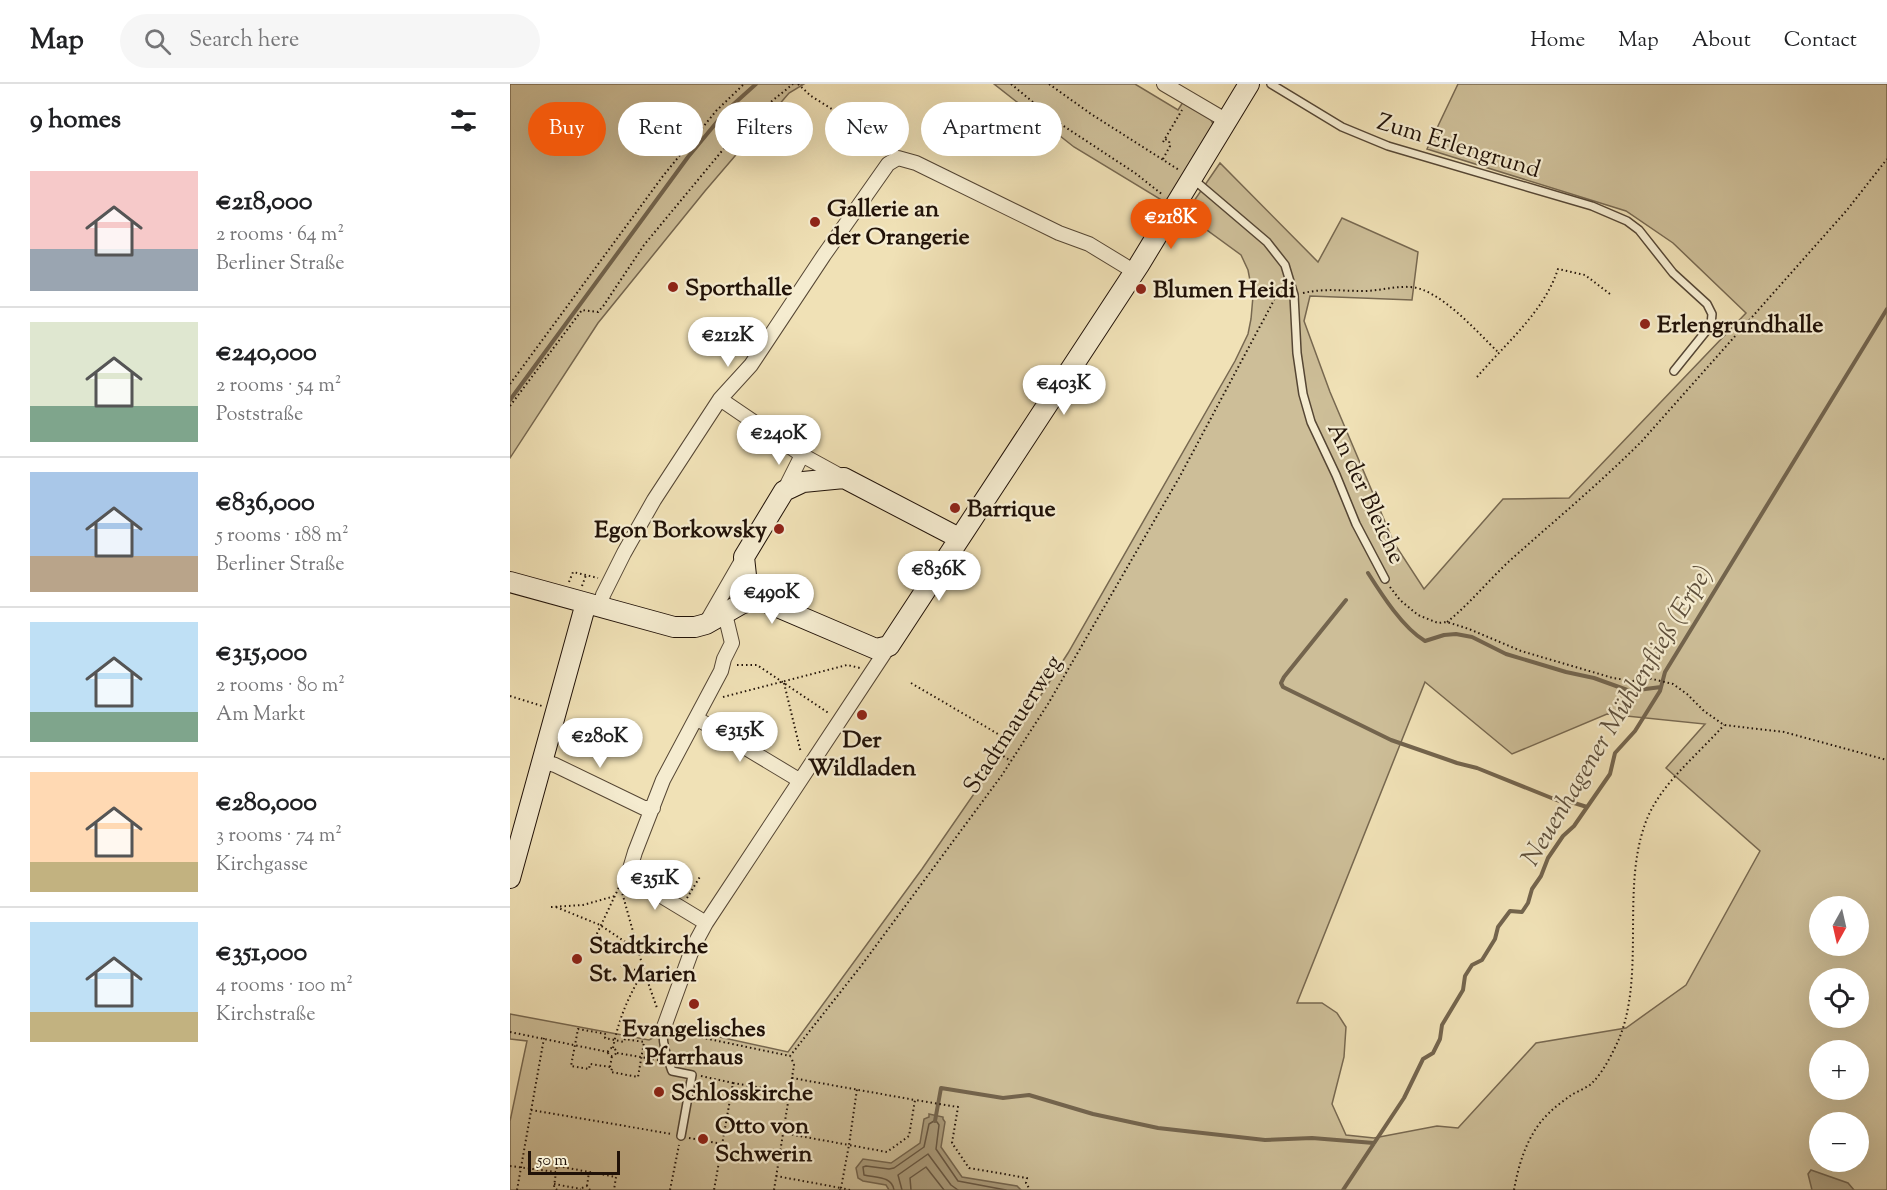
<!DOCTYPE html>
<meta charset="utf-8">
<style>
:root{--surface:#fff;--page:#f6f6f6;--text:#202124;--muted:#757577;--line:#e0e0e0;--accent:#ea580c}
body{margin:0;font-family:"Sorts Mill Goudy",serif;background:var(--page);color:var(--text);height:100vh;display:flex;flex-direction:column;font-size:22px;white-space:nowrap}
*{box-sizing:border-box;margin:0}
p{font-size:20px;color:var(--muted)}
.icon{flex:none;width:33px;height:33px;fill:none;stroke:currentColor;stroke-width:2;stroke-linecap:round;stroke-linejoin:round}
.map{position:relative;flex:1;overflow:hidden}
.panel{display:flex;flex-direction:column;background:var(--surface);width:510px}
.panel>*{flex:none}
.top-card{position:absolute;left:18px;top:18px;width:570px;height:54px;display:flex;gap:12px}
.needle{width:39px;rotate:188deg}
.controls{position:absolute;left:1299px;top:812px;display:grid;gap:12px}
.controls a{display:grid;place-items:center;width:60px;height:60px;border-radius:50%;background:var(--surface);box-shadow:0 6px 24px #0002;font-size:30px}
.scale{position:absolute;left:18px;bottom:15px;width:92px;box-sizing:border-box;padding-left:6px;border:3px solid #211208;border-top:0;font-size:16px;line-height:21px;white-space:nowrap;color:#211208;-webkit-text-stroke:4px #f5ecd0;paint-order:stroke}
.price{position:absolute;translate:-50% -51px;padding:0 14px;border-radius:21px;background:#fff;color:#222;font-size:20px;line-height:39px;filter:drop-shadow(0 2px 3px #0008)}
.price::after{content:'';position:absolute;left:50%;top:36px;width:18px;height:14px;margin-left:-9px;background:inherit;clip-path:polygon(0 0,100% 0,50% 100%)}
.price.selected{background:var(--accent);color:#fff}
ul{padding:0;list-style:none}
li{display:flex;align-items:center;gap:18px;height:150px;padding:0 30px}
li+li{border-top:2px solid var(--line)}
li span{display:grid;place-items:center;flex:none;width:168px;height:120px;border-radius:0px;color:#555}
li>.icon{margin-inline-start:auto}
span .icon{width:72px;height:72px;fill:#fffc;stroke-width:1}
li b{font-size:26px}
h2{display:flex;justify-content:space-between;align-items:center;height:72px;padding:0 30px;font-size:26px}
.chip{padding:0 21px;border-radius:27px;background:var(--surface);box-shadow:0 6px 24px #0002;font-size:21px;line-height:54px}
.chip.selected{background:var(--accent);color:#fff}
header{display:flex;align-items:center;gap:36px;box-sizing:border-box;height:84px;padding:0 30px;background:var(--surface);border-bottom:2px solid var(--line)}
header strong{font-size:28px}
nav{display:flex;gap:33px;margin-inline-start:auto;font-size:21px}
.search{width:420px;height:54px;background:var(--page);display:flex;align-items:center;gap:15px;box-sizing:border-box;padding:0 21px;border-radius:33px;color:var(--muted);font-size:22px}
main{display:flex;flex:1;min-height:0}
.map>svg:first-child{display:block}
.green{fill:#cdbe98;stroke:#776850;stroke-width:1.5;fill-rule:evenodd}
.water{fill:#aa9b7b;stroke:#73644d;stroke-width:1.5}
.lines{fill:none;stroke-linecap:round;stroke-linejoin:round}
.shore{stroke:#665642;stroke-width:1.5}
.stream{stroke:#73644d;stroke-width:4}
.lane-casing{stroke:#554634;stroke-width:10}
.street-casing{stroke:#554634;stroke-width:16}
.secondary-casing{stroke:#211208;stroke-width:22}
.path{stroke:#211208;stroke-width:2;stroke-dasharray:1.5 3;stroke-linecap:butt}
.lane{stroke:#f5ecd0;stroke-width:7}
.street{stroke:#f5ecd0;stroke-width:14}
.secondary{stroke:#f5ecd0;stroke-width:20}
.poi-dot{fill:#8f2418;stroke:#f5ecd0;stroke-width:2}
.labels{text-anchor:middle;stroke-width:4.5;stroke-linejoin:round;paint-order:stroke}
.street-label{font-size:24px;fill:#211208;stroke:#f5ecd0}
.poi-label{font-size:24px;font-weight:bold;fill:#211208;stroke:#f5ecd0;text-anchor:start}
.water-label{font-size:26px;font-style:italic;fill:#5f503c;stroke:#f5ecd0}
</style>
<header>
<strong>Map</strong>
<div class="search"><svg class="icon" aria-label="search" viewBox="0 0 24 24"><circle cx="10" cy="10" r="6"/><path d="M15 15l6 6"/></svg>Search here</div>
<nav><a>Home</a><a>Map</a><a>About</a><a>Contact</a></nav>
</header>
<main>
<section class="panel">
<h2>9 homes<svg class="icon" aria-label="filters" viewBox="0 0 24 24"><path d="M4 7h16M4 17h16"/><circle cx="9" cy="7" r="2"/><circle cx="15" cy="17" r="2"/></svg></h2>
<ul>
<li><span style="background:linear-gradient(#f6c9c9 65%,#9aa5b1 0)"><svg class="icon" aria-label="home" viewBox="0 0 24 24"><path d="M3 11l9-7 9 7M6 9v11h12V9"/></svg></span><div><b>€218,000</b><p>2 rooms · 64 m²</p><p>Berliner Straße</p></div></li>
<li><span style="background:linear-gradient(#dfe7d0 70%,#7fa58c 0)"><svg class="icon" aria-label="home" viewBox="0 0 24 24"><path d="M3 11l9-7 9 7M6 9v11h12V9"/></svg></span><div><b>€240,000</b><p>2 rooms · 54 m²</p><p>Poststraße</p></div></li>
<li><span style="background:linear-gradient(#a9c7e8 70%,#b9a48a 0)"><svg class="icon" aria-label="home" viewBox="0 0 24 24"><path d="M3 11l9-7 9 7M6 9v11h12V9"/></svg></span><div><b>€836,000</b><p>5 rooms · 188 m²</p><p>Berliner Straße</p></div></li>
<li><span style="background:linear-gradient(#bfe0f5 75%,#7fa58c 0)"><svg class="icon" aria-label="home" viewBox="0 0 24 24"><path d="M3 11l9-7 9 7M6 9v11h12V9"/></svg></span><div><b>€315,000</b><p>2 rooms · 80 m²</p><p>Am Markt</p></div></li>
<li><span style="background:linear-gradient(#ffd9b3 75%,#c2b280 0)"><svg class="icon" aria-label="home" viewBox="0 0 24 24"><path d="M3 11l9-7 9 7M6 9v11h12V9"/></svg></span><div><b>€280,000</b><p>3 rooms · 74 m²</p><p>Kirchgasse</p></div></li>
<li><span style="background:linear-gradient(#bfe0f5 75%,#c2b280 0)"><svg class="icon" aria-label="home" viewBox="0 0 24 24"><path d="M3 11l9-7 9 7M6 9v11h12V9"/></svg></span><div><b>€351,000</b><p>4 rooms · 100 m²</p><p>Kirchstraße</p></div></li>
</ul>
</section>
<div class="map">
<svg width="1377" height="1106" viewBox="0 0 1377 1106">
<rect width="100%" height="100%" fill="#f0e1b6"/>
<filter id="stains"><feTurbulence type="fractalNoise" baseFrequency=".00333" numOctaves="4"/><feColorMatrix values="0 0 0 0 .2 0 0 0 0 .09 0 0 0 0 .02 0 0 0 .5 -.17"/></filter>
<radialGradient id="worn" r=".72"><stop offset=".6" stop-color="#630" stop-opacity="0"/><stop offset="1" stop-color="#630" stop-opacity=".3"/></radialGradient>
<!-- green -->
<path class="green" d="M0,0H294L279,9L195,107L88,239L0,374Z
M484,0H625L668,26L673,18L700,34L703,40L658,120L564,63Z
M948,0H1377V1106H0V1037L17,957L0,955V930L139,956L164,943L278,968L412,785L515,636L558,569L725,277L738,250L741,235L743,212L738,186L731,171L675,130L710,79L808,178L832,134L908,168L902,216L800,212L794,237L820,308L884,459L914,505L993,415L1059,414L1236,229L1163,159L1116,127L917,65ZM915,598L1002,670L1097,630L1195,640L1156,684L1250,767L1176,901L1116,944L1026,959L948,1044L927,1042L864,1054L836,1051L822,1020L834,973L836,943L827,929L812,919H787ZM1310,822H1348V861H1310ZM1310,894H1348V933H1310ZM1310,966H1348V1005H1310ZM1310,1038H1348V1077H1310Z"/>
<!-- water -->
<path class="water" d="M419,1030L433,1033V1035L435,1038L431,1063L452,1093L507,1102L511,1106H379L376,1101L353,1097L348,1094L346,1084L353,1075L381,1079L410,1059L414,1035L419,1033Z
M1301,1086L1338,1099L1344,1106H1302L1298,1090Z"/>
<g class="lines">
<!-- shore -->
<path class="shore" d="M384,1106C382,1092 366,1094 354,1091L353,1083L356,1082L379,1085L384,1084L414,1063L419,1040L424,1037L427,1038L429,1041L426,1065L448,1097L496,1106
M392,1106L388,1091L418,1070L441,1101L448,1106
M401,1106L400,1094L416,1083L434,1106"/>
<!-- stream -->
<path class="stream" d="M0,316L178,73L216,27L246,0
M858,489C872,511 893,544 915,557L934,551L946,550L962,553L996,570L1056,588L1084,594L1120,607L1151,603
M836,516L774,593L771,599L773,603L881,656L947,679L967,684L1049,717L1061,718L1077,723
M425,1037L431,1004L493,1014L519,1011L583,1030L648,1044L755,1056L802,1054L864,1059
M833,1106L894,1014L913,975L923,969L930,955L932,941L953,906L955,892L962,881L972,876L985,855L988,843L1000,827L1012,828L1018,819L1022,805L1031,792L1038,774L1053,752L1064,742L1100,690L1105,669L1125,647L1150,607L1155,588L1377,225"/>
<defs>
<path id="lane" d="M761,0L832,43L878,62L1082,122L1117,137L1129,146L1163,189L1197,220L1202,230L1201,241L1164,287
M683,95L757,158L775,181L784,211L787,269L793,310L801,338L826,391L846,440L875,495
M154,943C151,958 157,973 162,987L182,991L171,1052"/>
<path id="street" d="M654,0L717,37
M210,315L292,371L334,394
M274,407L292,371
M90,523L93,511L114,469L144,416L210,315L241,281L314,171L378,80L388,74L406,79L549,149L579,160L625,188
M196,539L234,473
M186,634L289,696
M32,677L45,681L134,724H143
M196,839L125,796L119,788L125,768L153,696L211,587L214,575L222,559L215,530
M154,943L183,863L196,839L379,562"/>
<path id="secondary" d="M0,498L164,543H185L196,540L231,520L242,516L256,518L366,565L379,562L629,181L739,0
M242,516L237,501L234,473L274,407L293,398L334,394L449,454
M0,794L76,519"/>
</defs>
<!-- lane casing -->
<use href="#lane" class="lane-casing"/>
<!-- street casing -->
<use href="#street" class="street-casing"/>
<!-- secondary casing -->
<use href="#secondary" class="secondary-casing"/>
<!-- path -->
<path class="path" d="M288,0L301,12L376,59
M501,0L546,37L625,89L653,111
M539,0L581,30L669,86
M653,58L672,26
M653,75L660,62L659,57L655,55
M793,209C817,204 829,207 853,207C869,207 884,202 900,203C929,204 967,248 988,268
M967,293C996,259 1034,228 1048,185L1075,191L1100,210
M0,300L153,92L206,27L234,0
M0,322L72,226L88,228L94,221L134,161L226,50L241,34L283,0
M59,498L63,488L88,494
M72,502L76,491
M880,503L890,516L908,531L928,539L937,538L959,545L1011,567L1103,594L1123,597L1138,594L1163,600L1177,610L1194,627L1214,641L1274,648L1377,676
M937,538C962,518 982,492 1006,471C1049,433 1092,397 1132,357L1337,126L1377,75
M227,581H247L320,630
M274,599L291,669
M401,599L500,657L490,670L501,677
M0,612L32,622
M213,613L337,581L350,584
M240,648L246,639
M110,801L134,887L147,924
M177,814L191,791
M41,823L73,821L105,812
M46,823L90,841L129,867
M83,858L110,801
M111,882L159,895
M0,948L98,968
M165,948L280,972L351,882L492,691L538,620L669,394L771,203
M98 968a4 4 0 1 1 8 0a4 4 0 1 1-8 0Z
M103,964C108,937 119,910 134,887
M107,969L148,976
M100,983L80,980L79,985L61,982L68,945L96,950L95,954L114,958L115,955L134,958L128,993L101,988L102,984L100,983L102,972
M191,992L223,999L204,1106
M282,994L405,1016
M223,999L259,1005
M21,1026L162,1050
M273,1049L339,1061L347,1005
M179,1054L212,1060
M0,1082L46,1088L47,1082L106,1093L104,1106
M46,1088L44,1103L47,1106
M266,1092L331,1104L330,1106
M44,1100L71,1105
M77,1102L79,1088
M72,1104L77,1102L80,1106
M7,1106L34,954
M160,1106L169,1061
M264,1106L284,981L281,973
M340,1106L331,1104L339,1061L377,1068L399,1052L405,1016L448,1023L442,1059L459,1084L517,1094L516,1099L520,1106
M1004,1106C1009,1078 1018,1049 1039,1029C1045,1023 1053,1017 1060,1012C1067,1007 1078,1004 1083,998C1094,987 1103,968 1109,955C1135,892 1112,808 1134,743C1147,702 1186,673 1214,641"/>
<!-- lane -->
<use href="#lane" class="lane"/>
<!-- street -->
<use href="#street" class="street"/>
<!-- secondary -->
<use href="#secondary" class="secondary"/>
</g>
<!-- markers -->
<g class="poi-dot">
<circle cx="305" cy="138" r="6"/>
<circle cx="163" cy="203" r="6"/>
<circle cx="631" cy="205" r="6"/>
<circle cx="1135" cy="240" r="6"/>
<circle cx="445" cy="424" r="6"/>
<circle cx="269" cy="445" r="6"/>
<circle cx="352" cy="631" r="6"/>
<circle cx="67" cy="875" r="6"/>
<circle cx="184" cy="920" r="6"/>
<circle cx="149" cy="1008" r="6"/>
<circle cx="193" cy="1055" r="6"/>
</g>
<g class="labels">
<!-- street labels -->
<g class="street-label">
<text transform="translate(949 61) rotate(17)" y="8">Zum Erlengrund</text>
<text transform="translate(857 409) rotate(65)" y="8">An der Bleiche</text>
<text transform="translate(502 640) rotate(-57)" y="8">Stadtmauerweg</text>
</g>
<!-- poi labels -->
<g class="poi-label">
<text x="317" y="132">Gallerie an<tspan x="317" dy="28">der Orangerie</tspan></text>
<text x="175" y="211">Sporthalle</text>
<text x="643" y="213">Blumen Heidi</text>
<text x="1147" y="248">Erlengrundhalle</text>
<text x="457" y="432">Barrique</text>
<text x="257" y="453" text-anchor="end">Egon Borkowsky</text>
<text x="352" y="663" text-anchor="middle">Der<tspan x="352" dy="28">Wildladen</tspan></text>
<text x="79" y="869">Stadtkirche<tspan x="79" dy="28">St. Marien</tspan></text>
<text x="184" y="952" text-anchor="middle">Evangelisches<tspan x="184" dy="28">Pfarrhaus</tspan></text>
<text x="161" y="1016">Schlosskirche</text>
<text x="205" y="1049">Otto von<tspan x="205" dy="28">Schwerin</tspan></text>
</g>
<!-- water labels -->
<g class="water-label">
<text transform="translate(1106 631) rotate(-59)" y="9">Neuenhagener Mühlenfließ (Erpe)</text>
</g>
</g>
<rect width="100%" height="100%" filter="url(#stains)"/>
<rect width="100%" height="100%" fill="url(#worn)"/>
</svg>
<div class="controls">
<a><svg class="needle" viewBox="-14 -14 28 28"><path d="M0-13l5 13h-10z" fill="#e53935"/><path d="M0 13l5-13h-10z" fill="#757577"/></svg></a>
<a><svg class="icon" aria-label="locate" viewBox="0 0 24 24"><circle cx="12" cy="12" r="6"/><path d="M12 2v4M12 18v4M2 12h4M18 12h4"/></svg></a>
<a>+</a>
<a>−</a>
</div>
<div class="scale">50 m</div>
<b class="price selected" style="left:661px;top:166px">€218K</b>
<b class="price" style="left:218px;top:284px">€212K</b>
<b class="price" style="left:554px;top:332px">€403K</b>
<b class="price" style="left:269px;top:382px">€240K</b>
<b class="price" style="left:429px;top:518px">€836K</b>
<b class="price" style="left:262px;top:541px">€490K</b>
<b class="price" style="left:230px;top:679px">€315K</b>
<b class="price" style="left:90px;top:685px">€280K</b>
<b class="price" style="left:145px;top:827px">€351K</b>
<div class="top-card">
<a class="chip selected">Buy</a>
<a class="chip">Rent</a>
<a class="chip">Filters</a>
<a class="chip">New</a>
<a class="chip">Apartment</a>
</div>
</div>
</main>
